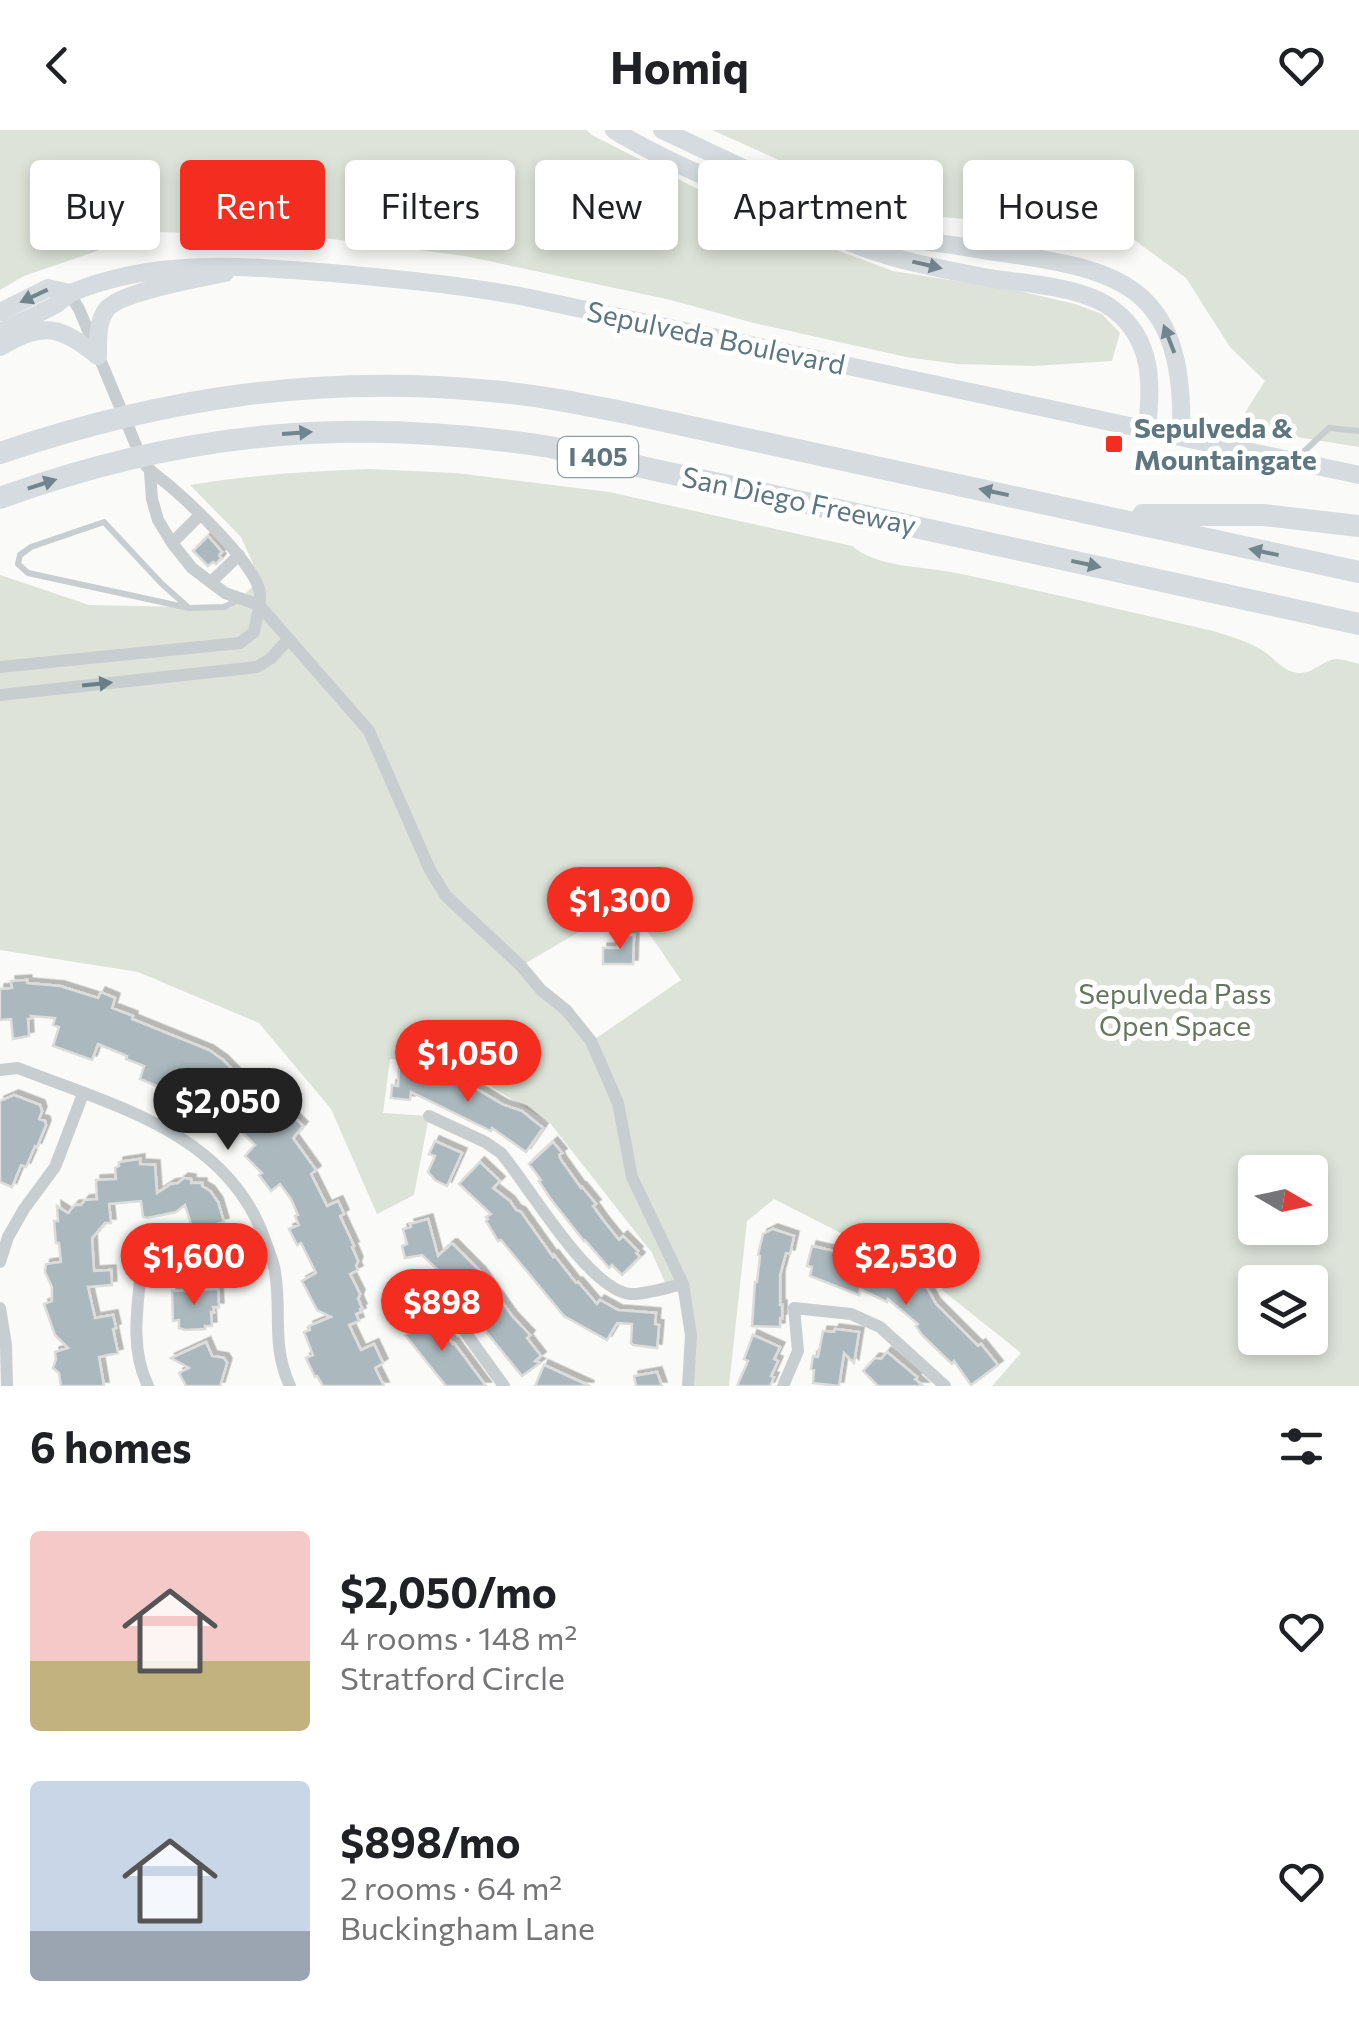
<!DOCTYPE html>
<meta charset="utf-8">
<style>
:root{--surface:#fff;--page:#f6f6f6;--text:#202124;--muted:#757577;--accent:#f32d1f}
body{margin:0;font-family:Commissioner,sans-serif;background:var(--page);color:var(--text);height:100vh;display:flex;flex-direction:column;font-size:38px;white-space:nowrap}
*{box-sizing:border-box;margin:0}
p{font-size:32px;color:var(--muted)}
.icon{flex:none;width:55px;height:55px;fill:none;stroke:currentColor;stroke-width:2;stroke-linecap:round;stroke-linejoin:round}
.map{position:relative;height:1256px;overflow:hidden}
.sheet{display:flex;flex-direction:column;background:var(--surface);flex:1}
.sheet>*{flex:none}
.top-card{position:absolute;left:30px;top:30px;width:1300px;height:90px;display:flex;gap:20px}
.needle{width:65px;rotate:99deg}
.buttons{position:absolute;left:1238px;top:1025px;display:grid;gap:20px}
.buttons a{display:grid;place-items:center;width:90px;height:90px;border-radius:10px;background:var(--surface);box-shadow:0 5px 15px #0003;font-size:50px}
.price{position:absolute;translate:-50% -85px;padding:0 22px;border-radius:35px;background:var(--accent);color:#fff;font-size:32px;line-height:65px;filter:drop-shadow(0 2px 5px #0008)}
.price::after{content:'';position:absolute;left:50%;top:60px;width:30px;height:22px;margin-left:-15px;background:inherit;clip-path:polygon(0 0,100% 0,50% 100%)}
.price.active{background:#222;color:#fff}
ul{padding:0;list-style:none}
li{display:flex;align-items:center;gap:30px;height:250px;padding:0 30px}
li span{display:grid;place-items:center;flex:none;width:280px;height:200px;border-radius:10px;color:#555}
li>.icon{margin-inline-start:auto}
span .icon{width:120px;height:120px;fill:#fffc;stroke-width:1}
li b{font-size:42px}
h2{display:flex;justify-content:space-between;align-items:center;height:120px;padding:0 30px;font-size:42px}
.tag{padding:0 35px;border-radius:10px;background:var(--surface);box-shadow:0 5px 15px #0003;font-size:35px;line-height:90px}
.tag.active{background:var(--accent);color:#fff}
header{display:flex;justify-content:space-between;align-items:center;height:130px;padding:0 30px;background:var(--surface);font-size:45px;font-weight:700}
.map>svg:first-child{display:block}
.green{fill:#dde3d8;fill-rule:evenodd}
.building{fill:#abb8bd;stroke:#dcdcda;stroke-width:2.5;filter:url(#shadow)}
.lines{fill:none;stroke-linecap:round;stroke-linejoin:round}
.lane{stroke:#c8cdd0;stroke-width:6}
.street{stroke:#c8cdd0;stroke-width:12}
.secondary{stroke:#d5dbde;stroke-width:18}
.highway{stroke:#d5dbde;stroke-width:22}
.oneway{fill:#70858e}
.oneway2{fill:#697f88}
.poi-dot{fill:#f32d1f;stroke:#fff;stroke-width:4}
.labels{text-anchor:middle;stroke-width:10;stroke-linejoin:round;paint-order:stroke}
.shield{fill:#fff;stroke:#8e9fa6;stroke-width:2.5}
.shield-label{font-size:25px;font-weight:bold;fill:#5e7680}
.street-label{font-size:28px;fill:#5e7680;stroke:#fff}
.poi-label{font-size:28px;font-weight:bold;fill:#5e7680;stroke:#fff;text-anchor:start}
.park-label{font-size:28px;fill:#66775e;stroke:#fff}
</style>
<header><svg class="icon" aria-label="back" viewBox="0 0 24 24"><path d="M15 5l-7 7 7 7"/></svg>Homiq<svg class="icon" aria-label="heart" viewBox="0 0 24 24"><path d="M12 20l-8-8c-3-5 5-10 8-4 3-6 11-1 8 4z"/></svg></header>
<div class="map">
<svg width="1359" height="1256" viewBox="0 0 1359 1256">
<defs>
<filter id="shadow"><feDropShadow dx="4.5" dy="-4.5" stdDeviation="0" flood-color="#0004"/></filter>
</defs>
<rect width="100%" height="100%" fill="#fafaf8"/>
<!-- green -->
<path class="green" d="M0,0H586L592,5L764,93L893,141L1019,161L1075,174L1102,184L1120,203L1112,231L1033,236L957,234L906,227L750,192L671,170L465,126L308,106L152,102L24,146L0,160Z
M712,0H1359V317L1236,297L1265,251L1230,217L1186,148L1125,103L897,83Z
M369,339L456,343L609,362L852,416C877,438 924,436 956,443C1042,461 1127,481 1213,501C1230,506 1250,512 1265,522C1276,530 1283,541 1298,543C1313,544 1322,531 1335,529C1343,529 1352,532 1359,534V1256H992L1021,1223L942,1160L939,1110L870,1118L774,1069L747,1091L729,1256H688L683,1155L667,1157L652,1123L550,993L455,934L390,929L383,983L429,986L414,1065L377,1084L331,979L259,893L138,842L0,820V445L89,475L231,478L260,449L241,407L190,355C250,345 309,341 369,339ZM628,773L681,850L592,911L521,836ZM1255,1042H1310V1098H1255ZM1255,1152H1310V1208H1255Z"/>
<!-- building -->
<path class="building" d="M208,406L222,422L219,425L221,428L216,434L213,432L208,436L193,421Z
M619,805H634L633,834H603V818H618Z
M27,850V853L60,856L98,868L101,862L115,868L112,878L133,886L132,889L209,920L223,930L267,975L277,966L286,975L284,977L303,996L293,1008L316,1040L311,1044L327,1076L338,1071L344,1084L340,1086L354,1116L352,1117L358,1131L356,1136L358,1140L350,1144L360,1164L358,1169L362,1178L360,1179L361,1182L356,1184L359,1191L349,1195L361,1220L374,1214L383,1233L375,1238L384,1256H323L317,1246L315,1247L306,1228L313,1225L304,1202L310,1200L309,1196L331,1187L317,1180L302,1151L316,1143L301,1113L297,1115L289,1099L299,1095L295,1086L298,1085L291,1069L280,1054L271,1061L259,1045L262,1043L245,1026L255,1015L233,993L224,1003L212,992L223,981L205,964L183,948L175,964L140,949L144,936L126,929L127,926L98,914L92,930L53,916L59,897L53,895L55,888L31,886L32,888L28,889L29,906L13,909L11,889L0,890V859L12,858L11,851Z
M399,938H421V941H432L464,958L466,955L473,957L504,975L522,981L543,998L526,1022L492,998L491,1001L411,962L410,970L391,968L392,955L398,956Z
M14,965L40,975L42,981L39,989L45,991L46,995L37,1017L35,1016L26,1037L21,1035L12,1057L0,1052V971Z
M435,1011L462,1023L447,1056L435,1050L428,1042L435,1026L429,1024Z
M553,1012L562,1023L559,1025L561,1030L581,1058L582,1057L596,1074L593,1076L603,1090L619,1110L623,1106L638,1121L636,1123L640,1127L622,1145L612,1135L609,1138L585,1110L584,1111L550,1068L539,1051L541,1050L529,1034Z
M140,1029V1034L155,1035L157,1063L171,1054L178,1053L184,1048L191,1049V1053H202V1056L210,1061L218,1072L224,1092L193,1100L185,1075L176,1082L147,1088L143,1087L141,1071L109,1074L111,1093H105L92,1108L94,1141L111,1140L112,1155L88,1157L95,1188L113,1185L116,1198L113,1199L118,1223L99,1227L104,1256H61L59,1243L53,1238L56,1229L55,1222L68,1218L55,1205L44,1174L52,1171V1157L45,1142L46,1134L61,1132L59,1113H56L54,1091H58L57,1076L68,1083L75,1075H81L85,1070L97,1069L96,1050L116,1049L115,1038L119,1036V1032Z
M480,1032L500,1051L493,1058L510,1071L516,1080L521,1082L553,1127L554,1125L576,1153L578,1152L597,1174L600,1170L618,1180L656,1183L655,1194L659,1195L657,1218L633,1215L631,1213L632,1194L617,1193L607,1210L564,1186L501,1110L498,1111L486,1091L488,1089L486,1087L491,1084L459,1054Z
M428,1089L438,1126L451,1114H453L481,1142L512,1186L530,1205L527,1208L541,1226L535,1231L540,1233L522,1246L450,1157L453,1154L422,1125L405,1128L402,1116L407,1114L403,1099L411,1097L410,1094Z
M773,1099L794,1106L790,1124L786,1123L780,1145V1175H782V1188H780V1197L752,1196L755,1152H757L760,1126L758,1125L763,1104Z
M812,1116L838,1122L837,1126L876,1138L878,1135L881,1136L909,1152L915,1146L927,1158L936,1174L978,1216L981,1214L998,1235L971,1255L954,1231L952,1234L922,1205L916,1196L918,1194L888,1169L887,1172L860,1159L859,1165L810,1146L812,1137L807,1136Z
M218,1159L219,1177H213L214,1182H211L212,1196H205V1199L185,1200L179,1198V1190L173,1191L172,1161Z
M427,1180L453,1214L454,1213L486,1256H446L405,1205L421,1192L417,1188Z
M835,1199L859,1202L854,1233L844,1223L839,1256L813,1253L814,1240L811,1239L813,1226L818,1227L823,1201L834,1202Z
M753,1205L780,1217L774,1229L778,1231L771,1246L774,1247L770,1256H737L748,1231L744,1229Z
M206,1212L212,1226L224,1228L227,1233L220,1256H186L179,1243L189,1238L171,1228Z
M887,1222L917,1247L915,1249L923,1256H878L863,1241L875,1228L881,1229Z
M544,1235L590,1256H535Z
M657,1242L662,1256H636L634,1246Z"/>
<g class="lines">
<!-- lane -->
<path class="lane" d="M1296,329L1329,298L1359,301
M189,478L28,443L18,434L20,425L31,417L104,392L162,454L189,478L224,477L241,469"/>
<!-- street -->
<path class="street" d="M150,342L152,369L158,390L172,413L192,438L225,463L259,475L369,601L430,740L446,766L521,836L541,860L566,880L591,911L618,973L632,1047L683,1154L691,1205L688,1256
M172,413L200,385
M211,452L239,425
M0,537L240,513L254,502C256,490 261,476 260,464C258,437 193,376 171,357C161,348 151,343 143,332L79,179L69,163
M0,565L257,537L270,529L289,509
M0,940L18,938C114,976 230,1003 266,1113C269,1122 274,1133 275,1142C282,1183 271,1215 290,1256
M429,986L485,1012L501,1023C529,1056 588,1159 630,1164C643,1165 669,1157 683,1154
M0,1132L8,1107L24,1079L55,1037L83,964
M142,1133C138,1174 129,1217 148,1256
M432,1156L504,1256
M0,1178L6,1215L7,1256
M783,1256L798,1221L794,1178L851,1184L880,1197L945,1256"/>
<!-- secondary -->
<path class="secondary" d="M614,0C659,28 710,48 758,70C802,90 845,114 892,127C924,136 957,142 989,148C1027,154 1083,156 1114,180C1153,210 1152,254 1147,298
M662,0C705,20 749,41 793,61C827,77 861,94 898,105C917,111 938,113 958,116C1095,139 1187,132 1181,305
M0,182L48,158L69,163
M0,202C18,193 37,185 55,175C62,171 66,165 73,162C157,128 244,136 332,143C398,149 464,155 530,168L1359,345
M0,217C45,191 59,196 98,226
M98,226C98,210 97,193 106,180C119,162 201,148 225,143"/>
<!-- highway -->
<path class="highway" d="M0,323C162,268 320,244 491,261C537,265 582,274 627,283L1359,442
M0,368C187,300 354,287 550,317L1359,494
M1143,385H1263L1359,396"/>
</g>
<!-- one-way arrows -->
<defs><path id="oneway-solid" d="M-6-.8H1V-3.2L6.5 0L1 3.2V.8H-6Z" transform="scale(2.5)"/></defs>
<g class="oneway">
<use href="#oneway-solid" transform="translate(927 135) rotate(13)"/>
<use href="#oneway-solid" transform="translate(34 166) rotate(155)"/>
<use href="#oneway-solid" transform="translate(1169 209) rotate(-111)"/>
<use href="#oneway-solid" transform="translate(297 303) rotate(-4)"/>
<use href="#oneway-solid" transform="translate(42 354) rotate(-18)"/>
<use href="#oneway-solid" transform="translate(994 362) rotate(-168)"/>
<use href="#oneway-solid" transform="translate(1264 422) rotate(-168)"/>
<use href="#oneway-solid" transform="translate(1086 434) rotate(12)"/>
</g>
<use class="oneway2" href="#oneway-solid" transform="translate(97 554) rotate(-6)"/>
<!-- markers -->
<rect class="poi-dot" x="1104" y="304" width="20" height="20" rx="5"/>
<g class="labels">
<!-- shield labels -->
<rect class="shield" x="558" y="307" width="80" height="40" rx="8"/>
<g class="shield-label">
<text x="598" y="336">I 405</text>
</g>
<!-- street labels -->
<g class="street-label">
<text transform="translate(716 208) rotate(12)" y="10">Sepulveda Boulevard</text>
<text transform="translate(799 371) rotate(12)" y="10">San Diego Freeway</text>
</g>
<!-- poi labels -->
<g class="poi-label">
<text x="1134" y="308">Sepulveda &amp;<tspan x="1134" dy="32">Mountaingate</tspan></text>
</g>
<!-- park labels -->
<g class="park-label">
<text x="1175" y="874">Sepulveda Pass<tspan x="1175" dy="32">Open Space</tspan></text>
</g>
</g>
</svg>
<div class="buttons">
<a><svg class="needle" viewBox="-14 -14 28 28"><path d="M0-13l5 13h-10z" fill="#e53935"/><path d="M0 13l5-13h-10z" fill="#757577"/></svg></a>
<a><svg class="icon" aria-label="layers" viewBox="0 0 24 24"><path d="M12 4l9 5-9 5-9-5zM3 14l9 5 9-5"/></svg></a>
</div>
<b class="price" style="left:620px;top:822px">$1,300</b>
<b class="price" style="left:468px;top:975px">$1,050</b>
<b class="price active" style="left:228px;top:1023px">$2,050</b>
<b class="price" style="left:194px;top:1178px">$1,600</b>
<b class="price" style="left:906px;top:1178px">$2,530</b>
<b class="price" style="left:442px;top:1224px">$898</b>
<div class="top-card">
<a class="tag">Buy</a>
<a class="tag active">Rent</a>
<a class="tag">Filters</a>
<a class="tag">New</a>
<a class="tag">Apartment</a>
<a class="tag">House</a>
</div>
</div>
<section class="sheet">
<h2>6 homes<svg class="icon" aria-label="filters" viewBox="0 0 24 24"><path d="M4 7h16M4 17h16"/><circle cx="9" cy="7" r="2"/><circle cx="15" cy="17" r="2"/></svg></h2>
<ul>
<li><span style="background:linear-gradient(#f6c9c9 65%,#c2b280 0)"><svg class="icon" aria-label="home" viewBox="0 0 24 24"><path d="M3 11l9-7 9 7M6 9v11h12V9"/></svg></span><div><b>$2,050/mo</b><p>4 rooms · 148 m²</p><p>Stratford Circle</p></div><svg class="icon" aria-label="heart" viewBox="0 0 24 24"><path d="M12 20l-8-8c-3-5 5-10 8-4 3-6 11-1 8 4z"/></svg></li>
<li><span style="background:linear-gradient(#c9d6e8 75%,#9aa5b1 0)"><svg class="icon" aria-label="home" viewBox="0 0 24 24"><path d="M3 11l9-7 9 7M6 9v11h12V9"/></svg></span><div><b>$898/mo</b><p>2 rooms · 64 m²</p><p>Buckingham Lane</p></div><svg class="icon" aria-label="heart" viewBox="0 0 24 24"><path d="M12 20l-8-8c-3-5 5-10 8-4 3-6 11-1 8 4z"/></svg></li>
</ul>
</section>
